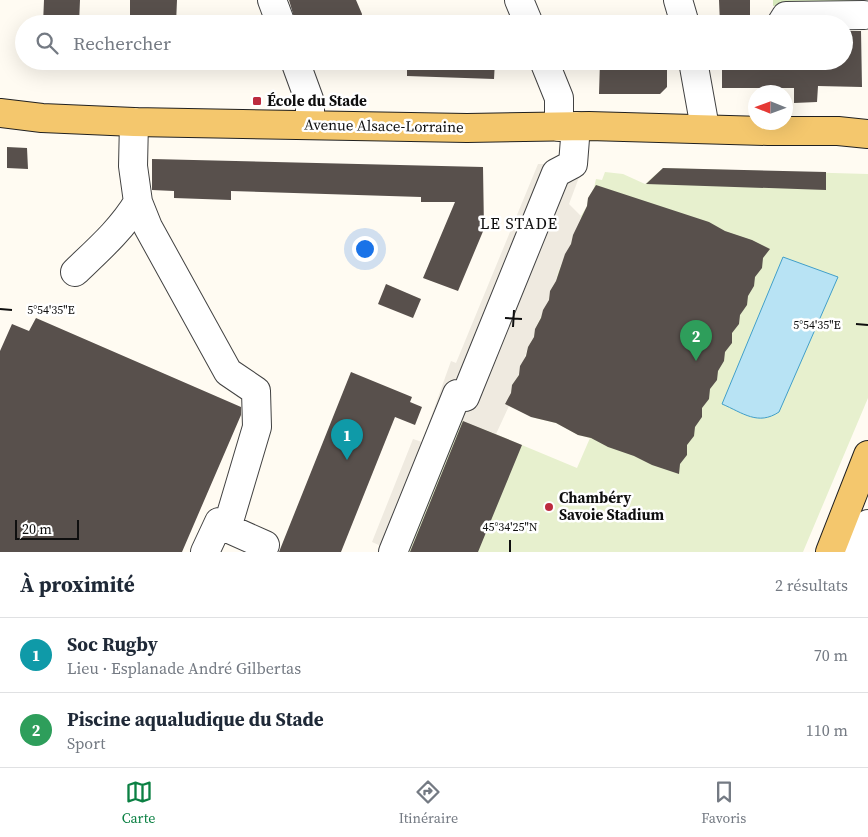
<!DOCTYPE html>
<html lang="fr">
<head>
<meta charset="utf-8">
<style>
	body { margin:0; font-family:"Source Serif 4",serif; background:#f2f2f3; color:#1f2937 }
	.compass { position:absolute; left:748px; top:85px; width:45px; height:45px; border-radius:50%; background:#fff; box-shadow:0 5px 20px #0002; rotate:271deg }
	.scale { position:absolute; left:15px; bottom:12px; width:64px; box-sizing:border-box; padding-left:5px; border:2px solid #0f0f0f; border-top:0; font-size:14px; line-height:18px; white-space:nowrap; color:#0f0f0f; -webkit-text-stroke:4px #fff; paint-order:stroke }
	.you { position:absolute; left:364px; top:248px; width:18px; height:18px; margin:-12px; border:4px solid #fff; border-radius:50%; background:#1a73e8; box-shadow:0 0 0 8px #1a73e833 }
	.badge { display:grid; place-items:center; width:32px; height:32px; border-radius:50%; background:#0b8043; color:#fff; font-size:16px; font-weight:700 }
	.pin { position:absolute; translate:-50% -41px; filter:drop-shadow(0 1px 2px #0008) }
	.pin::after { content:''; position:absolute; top:26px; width:18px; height:15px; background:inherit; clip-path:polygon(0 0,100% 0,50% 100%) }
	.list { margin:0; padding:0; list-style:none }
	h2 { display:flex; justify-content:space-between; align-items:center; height:65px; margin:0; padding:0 20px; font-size:21px }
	h2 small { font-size:16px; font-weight:400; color:#747a83 }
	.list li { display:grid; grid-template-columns:32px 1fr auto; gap:15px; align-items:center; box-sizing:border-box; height:75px; padding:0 20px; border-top:1px solid #e0e1e3 }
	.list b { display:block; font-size:19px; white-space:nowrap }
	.list p { margin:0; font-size:16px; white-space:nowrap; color:#747a83 }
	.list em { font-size:16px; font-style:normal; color:#747a83 }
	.icon { flex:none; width:28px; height:28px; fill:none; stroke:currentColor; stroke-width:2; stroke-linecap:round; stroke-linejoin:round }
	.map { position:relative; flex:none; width:868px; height:552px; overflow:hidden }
	.search { position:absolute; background:#fff; box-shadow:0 5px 20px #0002; left:15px; right:15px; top:15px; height:55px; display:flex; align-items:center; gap:12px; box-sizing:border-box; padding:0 18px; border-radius:28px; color:#747a83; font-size:19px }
	.sheet { height:215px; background:#fff }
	nav { display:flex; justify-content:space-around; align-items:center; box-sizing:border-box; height:70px; border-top:1px solid #e0e1e3; background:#fff; font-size:14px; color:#747a83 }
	nav a { display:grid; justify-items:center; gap:2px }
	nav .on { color:#0b8043 }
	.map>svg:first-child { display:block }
</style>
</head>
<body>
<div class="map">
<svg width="868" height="552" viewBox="0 0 868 552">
	<rect width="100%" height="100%" fill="#fffbf2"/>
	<path fill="#d7e9bc" d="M 773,0 L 867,0 L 773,6 Z"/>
	<path fill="#e7f0ce" d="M 663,168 L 868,174 L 868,398 L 803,552 L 408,552 L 462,420 L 577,468 L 590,438 L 578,435 L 556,423 L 535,418 L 505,404 L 511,393 L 512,385 L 526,356 L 528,347 L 534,337 L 535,329 L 549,300 L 550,291 L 556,281 L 558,272 L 571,244 L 573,235 L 579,225 L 581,216 L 587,206 L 588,198 L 594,188 L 596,179 L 602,180 L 605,172 L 623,174 L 645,184 Z"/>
	<path fill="#efeae0" d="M 538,164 L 584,164 L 569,204 L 581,216 L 579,225 L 573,235 L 571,244 L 558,272 L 556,281 L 550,291 L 549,300 L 535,329 L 534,337 L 528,347 L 519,375 L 512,385 L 511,393 L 505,403 L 509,406 L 496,434 L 462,421 L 408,552 L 378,552 L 381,546 L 372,542 L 413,439 L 422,442 L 451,361 L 456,363 Z"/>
	<path fill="#b8e3f4" stroke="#419fc9" d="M 783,257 L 838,277 L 779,412 C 758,426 743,413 722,404 Z"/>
	<path fill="#58504c" d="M 44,0 L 80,0 L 79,24 L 43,24 Z
		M 130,0 L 177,0 L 176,24 L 130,24 Z
		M 289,0 L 356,0 L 362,14 L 361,24 L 296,24 Z
		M 719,0 L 750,0 L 750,24 L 720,24 Z
		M 844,31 L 861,31 L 862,87 L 818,86 L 817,102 L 794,103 L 794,88 L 722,88 L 722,61 L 844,61 Z
		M 407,61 L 495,61 L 494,79 L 407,76 Z
		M 600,61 L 667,62 L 667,87 L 660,94 L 599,94 Z
		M 7,147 L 27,148 L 28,169 L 7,168 Z
		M 152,159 L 483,167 L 484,229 L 458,291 L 423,278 L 455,202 L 421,202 L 421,197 L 231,191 L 231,200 L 174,198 L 174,191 L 152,190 Z
		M 663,168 L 826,172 L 826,190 L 646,184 Z
		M 596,185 L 709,222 L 725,231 L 752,240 L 770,249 L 763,258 L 762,268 L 755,277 L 754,286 L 748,296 L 747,305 L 740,315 L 739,324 L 732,333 L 732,343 L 725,352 L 724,361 L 718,371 L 717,380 L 710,389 L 709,399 L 702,408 L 702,417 L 695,427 L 694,436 L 687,445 L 687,455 L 680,464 L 679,474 L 652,465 L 634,456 L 608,447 L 591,438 L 578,435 L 556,423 L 531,417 L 505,404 L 511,393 L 512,385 L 519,375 L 520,366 L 526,356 L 528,347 L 534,337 L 535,329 L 541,318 L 543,310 L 549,300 L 550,291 L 556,281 L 565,254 L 571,244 L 573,235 L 587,206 L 588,198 Z
		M 386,284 L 421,299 L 413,318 L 378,304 Z
		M 36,318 L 241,407 L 241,415 L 182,552 L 0,552 L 0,351 L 12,324 L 29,331 Z
		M 351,372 L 412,397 L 410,402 L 422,407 L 415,425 L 395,417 L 341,552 L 279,552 Z
		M 463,421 L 522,445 L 478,552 L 410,552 Z"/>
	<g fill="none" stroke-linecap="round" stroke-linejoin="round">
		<defs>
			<path id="minor" d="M 272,0 L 281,24
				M 519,0 L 529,24
				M 678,0 L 685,24
				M 781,24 L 786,16 L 864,15
				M 295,61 L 310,102 L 310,125
				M 544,61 L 559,98 L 559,127
				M 693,61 L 705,128
				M 134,122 L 133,166 L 138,202 L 148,227 L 228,372 L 256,391 L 257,427 L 227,528
				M 75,272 C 98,250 122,229 138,202
				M 205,552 L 219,522 L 227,528 L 265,545 L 262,552
				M 393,552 L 457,394 L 465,397 L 556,173 L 573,164 L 576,126
				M 857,552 L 868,524"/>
			<path id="major" d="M 0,113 L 42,118 L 134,122 L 467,128 L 589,126 L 768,131 L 838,131 L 868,134
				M 830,552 L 868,455"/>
		</defs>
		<use href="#minor" stroke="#424242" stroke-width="30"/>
		<use href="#major" stroke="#202020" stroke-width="30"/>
		<use href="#minor" stroke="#fff" stroke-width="28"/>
		<use href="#major" stroke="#f4c76d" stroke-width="28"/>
	</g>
	<path fill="none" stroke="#0f0f0f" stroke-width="2" d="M 0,309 L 12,310M 505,318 L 522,319M 856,324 L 868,325M 513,327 L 514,310M 510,552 L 510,540"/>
	<g fill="#bc2b3e" stroke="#fff" stroke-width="2">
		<rect x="252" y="96" width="10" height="10" rx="2.5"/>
		<circle cx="549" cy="507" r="5"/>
	</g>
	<g text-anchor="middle" stroke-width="5" stroke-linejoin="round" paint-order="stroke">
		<g font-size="15" font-weight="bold" fill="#0f0f0f" stroke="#fff" text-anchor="start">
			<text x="267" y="106">École du Stade</text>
			<text x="559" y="503">Chambéry<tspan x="559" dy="17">Savoie Stadium</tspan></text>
		</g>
		<g font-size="15" fill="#0f0f0f" stroke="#fff">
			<text transform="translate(384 126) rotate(1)" y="5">Avenue Alsace-Lorraine</text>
		</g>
		<g font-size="16" letter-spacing="1" fill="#0f0f0f" stroke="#fff">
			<text x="519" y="229">LE STADE</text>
		</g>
	</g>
	<g font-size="12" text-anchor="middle" fill="#0f0f0f" stroke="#fff" stroke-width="5" stroke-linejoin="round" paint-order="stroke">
		<text x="51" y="314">5°54'35"E</text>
		<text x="817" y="329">5°54'35"E</text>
		<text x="510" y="531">45°34'25"N</text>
	</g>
</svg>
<svg class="compass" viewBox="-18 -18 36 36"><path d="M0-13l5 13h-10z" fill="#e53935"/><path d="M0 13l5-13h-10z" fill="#747a83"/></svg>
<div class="scale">20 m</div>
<div class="you"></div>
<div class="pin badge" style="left:347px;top:460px;background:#0f9aa8">1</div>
<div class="pin badge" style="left:696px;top:361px;background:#2e9e5b">2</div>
<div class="search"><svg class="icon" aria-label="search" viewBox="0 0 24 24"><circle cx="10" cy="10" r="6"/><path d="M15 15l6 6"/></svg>Rechercher</div>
</div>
<section class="sheet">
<h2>À proximité<small>2 résultats</small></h2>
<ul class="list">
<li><span class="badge" style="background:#0f9aa8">1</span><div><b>Soc Rugby</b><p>Lieu · Esplanade André Gilbertas</p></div><em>70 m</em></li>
<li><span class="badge" style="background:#2e9e5b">2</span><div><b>Piscine aqualudique du Stade</b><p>Sport</p></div><em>110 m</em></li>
</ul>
</section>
<nav>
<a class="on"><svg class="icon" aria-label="map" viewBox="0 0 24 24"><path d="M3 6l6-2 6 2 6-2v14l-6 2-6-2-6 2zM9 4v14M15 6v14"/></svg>Carte</a>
<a><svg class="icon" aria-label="directions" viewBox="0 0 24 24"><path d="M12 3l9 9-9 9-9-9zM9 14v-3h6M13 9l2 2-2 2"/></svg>Itinéraire</a>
<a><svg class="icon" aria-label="saved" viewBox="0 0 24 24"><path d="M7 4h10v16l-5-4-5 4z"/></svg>Favoris</a>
</nav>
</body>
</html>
